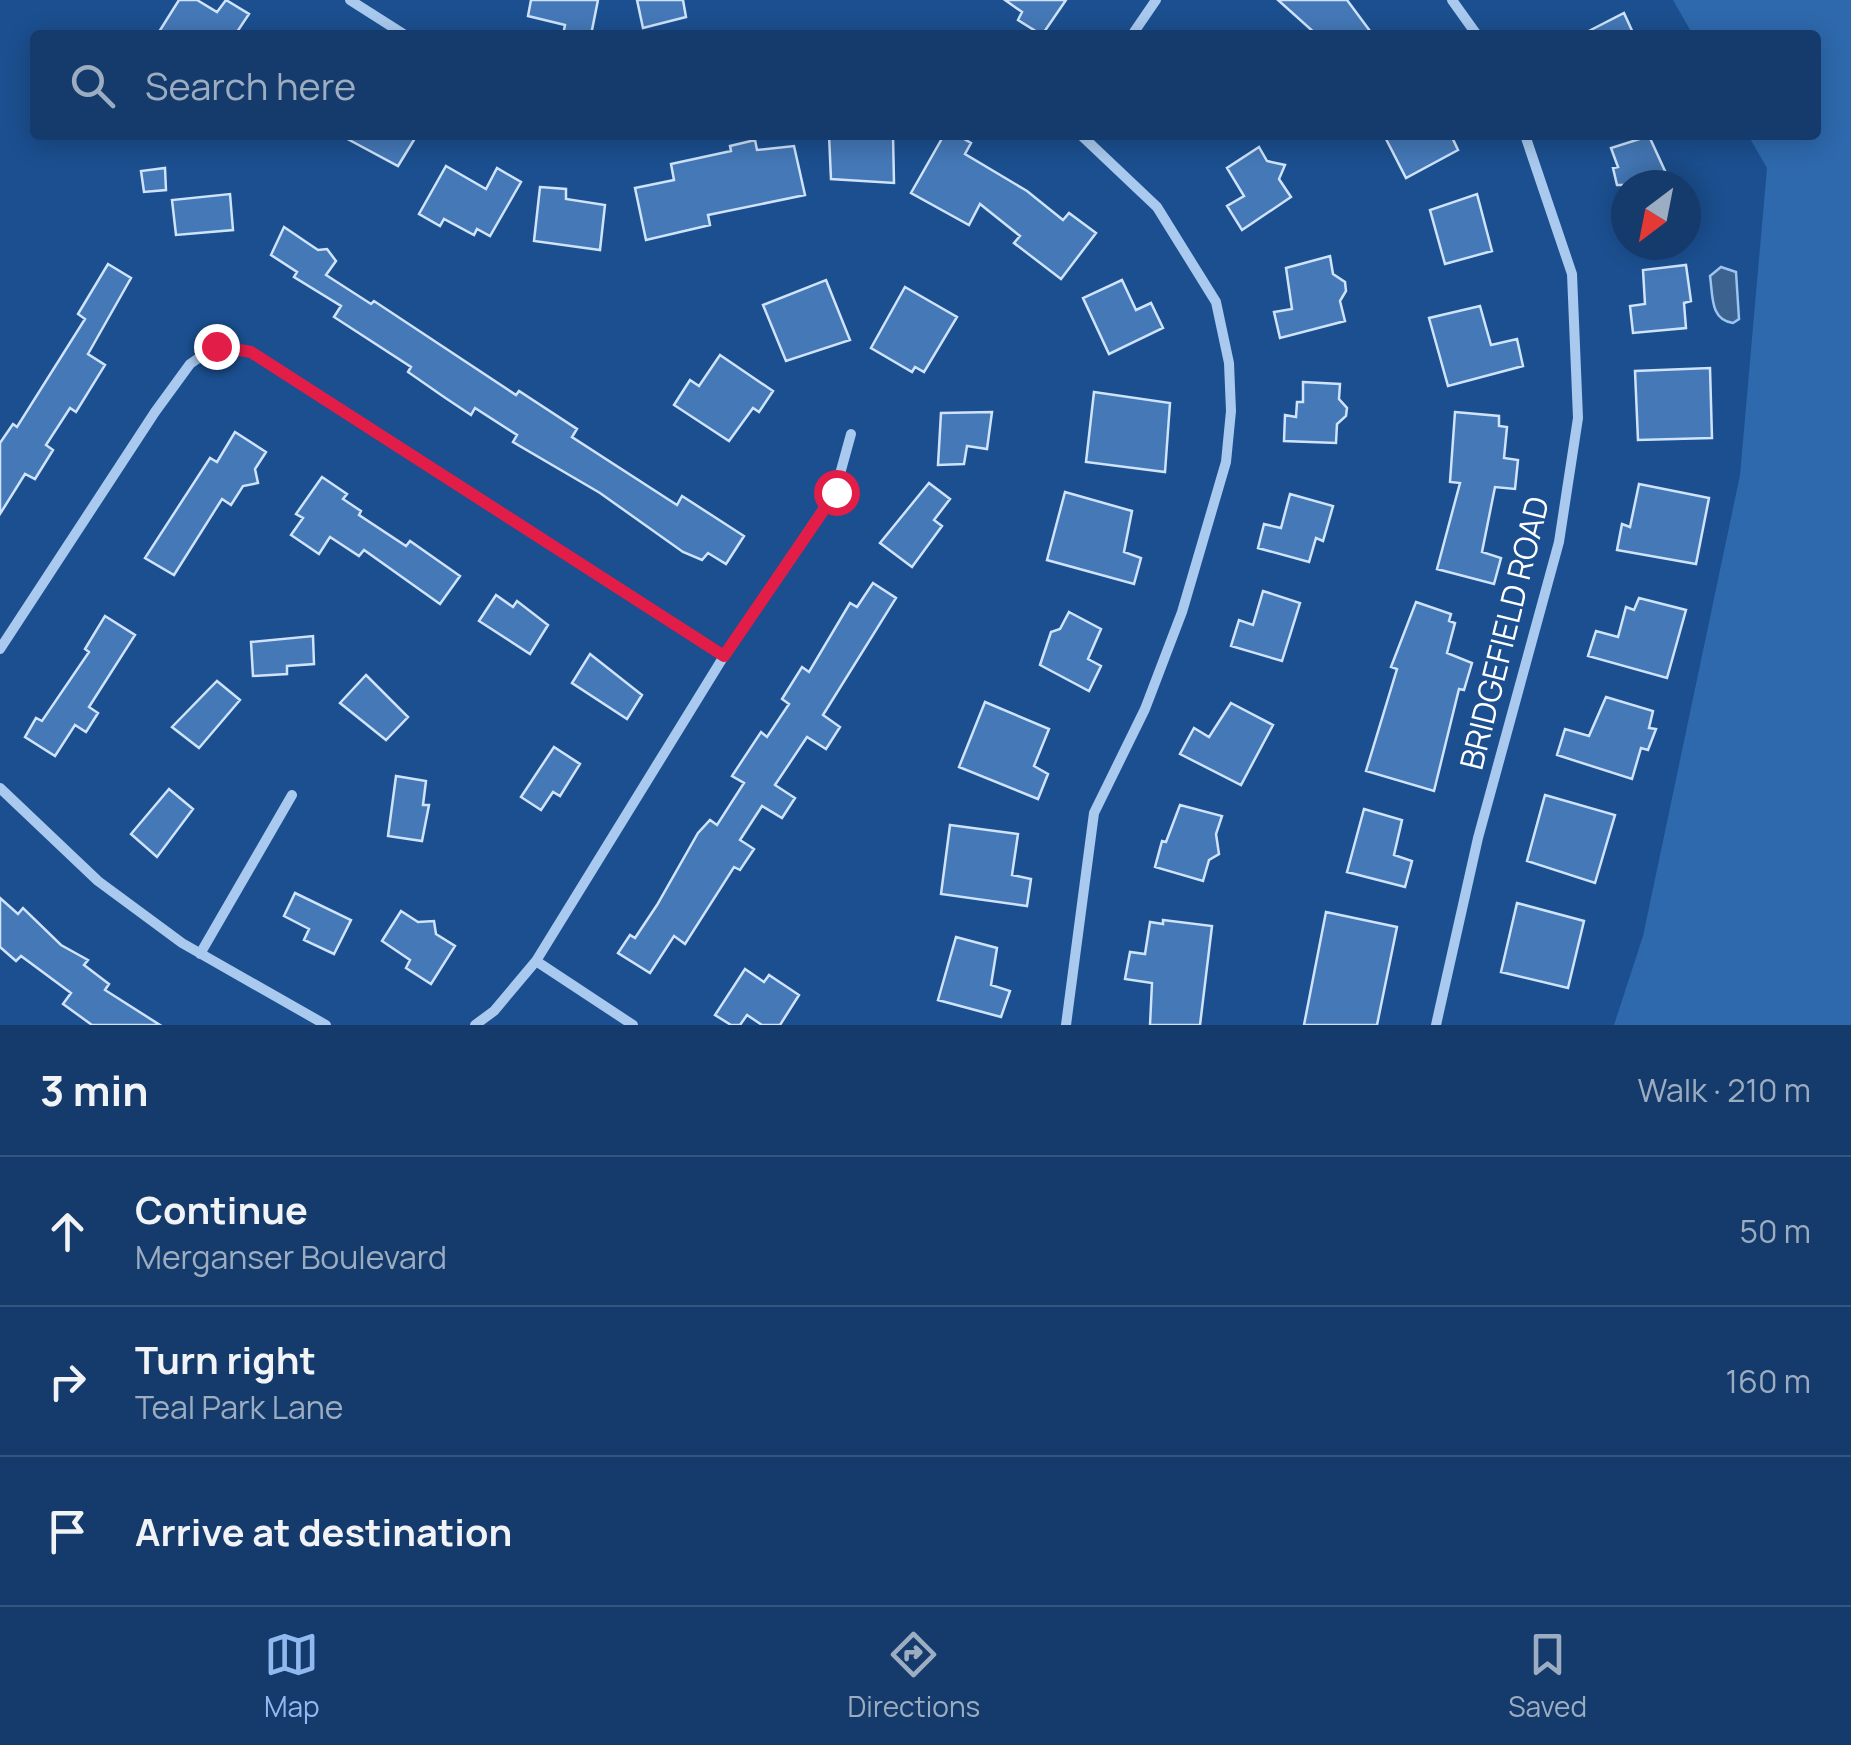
<!DOCTYPE html>
<html lang="en">
<head>
<meta charset="utf-8">
<style>
	body { margin:0; font-family:Manrope,sans-serif; background:#1d4271; color:#f1f3f6 }
	.compass { position:absolute; left:1611px; top:170px; width:90px; height:90px; border-radius:50%; background:#143b6b; box-shadow:0 5px 25px #0003; rotate:212deg }
	.stop { position:absolute; width:30px; height:30px; margin:-22px; border:8px solid #e11d48; border-radius:50%; background:#fff }
	.stop.end { background:#e11d48; border-color:#fff; box-shadow:0 2px 10px #0008 }
	.list { margin:0; padding:0; list-style:none }
	h2 { display:flex; justify-content:space-between; align-items:center; height:130px; margin:0; padding:0 40px; font-size:42px }
	h2 small { font-size:32px; font-weight:400; color:#9dadc1 }
	.list li { display:grid; grid-template-columns:65px 1fr auto; gap:30px; align-items:center; box-sizing:border-box; height:150px; padding:0 40px; border-top:2px solid #33557e }
	.list b { display:block; font-size:38px; white-space:nowrap }
	.list p { margin:0; font-size:32px; white-space:nowrap; color:#9dadc1 }
	.list em { font-size:32px; font-style:normal; color:#9dadc1 }
	.icon { flex:none; width:55px; height:55px; fill:none; stroke:currentColor; stroke-width:2; stroke-linecap:round; stroke-linejoin:round }
	.map { position:relative; flex:none; width:1851px; height:1025px; overflow:hidden }
	.search { position:absolute; background:#143b6b; box-shadow:0 5px 25px #0003; left:30px; right:30px; top:30px; height:110px; display:flex; align-items:center; gap:25px; box-sizing:border-box; padding:0 35px; border-radius:10px; color:#9dadc1; font-size:38px }
	.sheet { height:580px; background:#143b6b }
	nav { display:flex; justify-content:space-around; align-items:center; box-sizing:border-box; height:140px; border-top:2px solid #33557e; background:#143b6b; font-size:28px; color:#9dadc1 }
	nav a { display:grid; justify-items:center; gap:5px }
	nav .on { color:#90b9f0 }
	.map>svg:first-child { display:block }
</style>
</head>
<body>
<div class="map">
<svg width="1851" height="1025" viewBox="0 0 1851 1025">
	<rect width="100%" height="100%" fill="#1b4f8f"/>
	<path fill="#2e69ad" d="M 1673,0 L 1851,0 L 1851,1025 L 1614,1025 L 1643,936 L 1740,475 L 1767,168 L 1748,135 L 1816,135 L 1816,35 L 1693,35 Z"/>
	<path fill="#3c6290" stroke="#9cc4f0" stroke-width="2.5" d="M 1721,267 L 1736,272 L 1739,319 L 1733,323 C 1710,320 1713,296 1710,276 Z"/>
	<path fill="#4478b7" stroke="#cfe3fa" stroke-width="2.5" d="M 179,0 L 197,0 L 217,12 L 226,0 L 249,14 L 235,35 L 157,35 Z
		M 531,0 L 598,0 L 591,35 L 563,35 L 565,25 L 528,16 Z
		M 637,0 L 683,0 L 686,17 L 643,28 Z
		M 1005,0 L 1066,0 L 1042,35 L 1018,20 L 1022,12 Z
		M 1278,0 L 1347,0 L 1373,35 L 1317,35 Z
		M 1624,13 L 1634,35 L 1581,35 Z
		M 340,135 L 417,135 L 398,166 Z
		M 829,135 L 893,135 L 894,183 L 831,179 Z
		M 944,135 L 957,135 L 971,143 L 965,154 L 1027,191 L 1063,220 L 1069,213 L 1096,233 L 1061,279 L 1014,243 L 1020,236 L 980,204 L 969,225 L 911,193 Z
		M 1384,135 L 1451,135 L 1458,150 L 1406,178 Z
		M 1649,136 L 1665,171 L 1661,173 L 1665,185 L 1617,185 L 1613,168 L 1618,167 L 1611,148 Z
		M 755,140 L 757,150 L 794,146 L 805,195 L 708,215 L 710,225 L 646,240 L 635,188 L 674,180 L 671,164 L 731,151 L 730,146 Z
		M 1259,147 L 1267,161 L 1285,165 L 1279,179 L 1291,197 L 1242,230 L 1227,206 L 1244,196 L 1227,168 Z
		M 446,166 L 486,189 L 497,168 L 521,182 L 490,236 L 477,229 L 474,235 L 444,219 L 440,226 L 419,214 Z
		M 165,168 L 166,190 L 144,192 L 141,171 Z
		M 540,187 L 566,189 L 566,199 L 605,205 L 600,250 L 534,241 Z
		M 230,194 L 233,230 L 176,235 L 172,200 Z
		M 1477,194 L 1492,251 L 1445,264 L 1430,210 Z
		M 284,227 L 318,250 L 327,249 L 336,261 L 326,275 L 371,304 L 374,301 L 516,395 L 519,391 L 577,429 L 572,437 L 677,505 L 682,496 L 744,536 L 726,564 L 708,553 L 702,560 L 683,552 L 600,493 L 513,442 L 517,435 L 475,408 L 471,415 L 444,397 L 408,372 L 411,367 L 334,317 L 341,306 L 294,277 L 297,272 L 271,255 Z
		M 1330,256 L 1333,274 L 1345,282 L 1346,291 L 1340,301 L 1345,321 L 1280,338 L 1274,312 L 1292,309 L 1286,268 Z
		M 108,264 L 131,278 L 88,354 L 105,365 L 76,412 L 70,408 L 46,445 L 53,450 L 35,479 L 25,474 L 0,514 L 0,443 L 13,424 L 17,427 L 85,319 L 78,314 Z
		M 1686,265 L 1691,301 L 1684,303 L 1686,328 L 1633,333 L 1630,306 L 1645,304 L 1643,270 Z
		M 826,280 L 850,340 L 786,361 L 763,305 Z
		M 1122,280 L 1136,310 L 1151,303 L 1163,328 L 1109,354 L 1083,298 Z
		M 905,287 L 957,317 L 924,372 L 915,367 L 912,372 L 871,348 Z
		M 1480,306 L 1491,345 L 1517,339 L 1523,366 L 1448,386 L 1429,318 Z
		M 720,355 L 773,391 L 759,412 L 753,408 L 729,441 L 674,405 L 690,380 L 699,386 Z
		M 1710,368 L 1712,438 L 1638,440 L 1635,371 Z
		M 1303,382 L 1340,384 L 1339,399 L 1347,408 L 1346,416 L 1337,424 L 1336,443 L 1284,441 L 1285,415 L 1296,417 L 1297,402 L 1303,402 Z
		M 1094,392 L 1170,403 L 1165,472 L 1086,462 Z
		M 992,412 L 987,449 L 967,446 L 964,464 L 938,465 L 941,413 Z
		M 1455,412 L 1499,416 L 1499,426 L 1507,427 L 1504,458 L 1518,460 L 1515,489 L 1495,487 L 1482,552 L 1501,558 L 1494,584 L 1437,569 L 1460,483 L 1450,482 Z
		M 235,432 L 266,452 L 255,469 L 258,483 L 243,486 L 231,505 L 222,499 L 174,575 L 145,558 L 210,458 L 217,462 Z
		M 322,477 L 347,494 L 343,499 L 361,511 L 359,515 L 406,546 L 410,541 L 460,576 L 440,604 L 364,550 L 359,556 L 330,537 L 319,554 L 291,535 L 303,518 L 296,514 Z
		M 929,483 L 950,499 L 934,520 L 942,526 L 912,567 L 880,543 Z
		M 1639,484 L 1709,498 L 1696,564 L 1617,550 L 1622,524 L 1630,527 Z
		M 1065,492 L 1132,511 L 1124,552 L 1141,558 L 1134,584 L 1047,560 Z
		M 1290,494 L 1333,506 L 1323,541 L 1316,538 L 1309,562 L 1258,548 L 1264,524 L 1281,528 Z
		M 873,583 L 896,598 L 823,715 L 840,727 L 826,749 L 807,737 L 775,785 L 795,798 L 782,818 L 762,806 L 740,840 L 754,849 L 740,870 L 734,867 L 685,944 L 674,936 L 650,973 L 618,953 L 630,935 L 635,938 L 657,905 L 698,833 L 710,820 L 717,825 L 744,783 L 732,776 L 761,732 L 767,737 L 789,704 L 782,699 L 802,667 L 809,672 L 850,603 L 857,607 Z
		M 1263,591 L 1300,603 L 1282,661 L 1231,646 L 1239,620 L 1253,625 Z
		M 496,595 L 513,607 L 517,601 L 548,625 L 530,654 L 479,621 Z
		M 1639,598 L 1686,610 L 1667,678 L 1588,656 L 1596,631 L 1618,637 L 1626,607 L 1634,610 Z
		M 1416,602 L 1451,614 L 1449,621 L 1455,623 L 1447,653 L 1472,663 L 1464,690 L 1459,689 L 1434,791 L 1366,771 L 1397,669 L 1391,667 Z
		M 1069,612 L 1101,629 L 1088,659 L 1101,666 L 1089,691 L 1040,665 L 1051,632 L 1060,629 Z
		M 105,616 L 135,635 L 89,707 L 98,713 L 86,732 L 75,725 L 55,756 L 25,737 L 36,718 L 42,721 L 89,652 L 85,649 Z
		M 313,636 L 314,664 L 287,666 L 287,674 L 253,676 L 251,642 Z
		M 590,654 L 642,695 L 627,719 L 572,683 Z
		M 366,675 L 408,717 L 386,740 L 340,703 Z
		M 217,681 L 240,700 L 199,748 L 172,727 Z
		M 1606,697 L 1653,711 L 1649,728 L 1656,729 L 1648,750 L 1641,748 L 1632,779 L 1557,755 L 1565,729 L 1589,736 Z
		M 985,702 L 1049,729 L 1034,766 L 1048,774 L 1038,799 L 959,767 Z
		M 1231,703 L 1273,725 L 1241,785 L 1180,754 L 1194,728 L 1209,737 Z
		M 554,747 L 580,764 L 560,796 L 553,792 L 541,810 L 521,797 Z
		M 396,776 L 426,781 L 423,805 L 429,805 L 422,841 L 388,836 Z
		M 169,789 L 193,809 L 157,857 L 131,834 Z
		M 1545,795 L 1615,815 L 1595,883 L 1527,861 Z
		M 1180,805 L 1222,816 L 1216,834 L 1219,854 L 1209,860 L 1203,881 L 1155,867 L 1162,841 L 1166,842 Z
		M 1364,809 L 1402,820 L 1394,855 L 1412,861 L 1405,887 L 1347,872 Z
		M 950,825 L 1018,834 L 1012,875 L 1031,879 L 1027,906 L 941,894 Z
		M 295,893 L 351,920 L 334,954 L 304,940 L 309,929 L 284,916 Z
		M 0,898 L 18,914 L 23,908 L 61,945 L 88,960 L 84,965 L 109,984 L 105,990 L 160,1025 L 92,1025 L 63,1004 L 71,993 L 21,956 L 16,961 L 0,947 Z
		M 1517,903 L 1584,921 L 1568,988 L 1501,972 Z
		M 401,911 L 418,922 L 434,921 L 436,934 L 455,946 L 431,984 L 406,968 L 410,960 L 382,941 Z
		M 1326,912 L 1397,927 L 1377,1025 L 1304,1025 Z
		M 1163,920 L 1212,926 L 1200,1025 L 1150,1025 L 1152,983 L 1125,979 L 1130,952 L 1145,954 L 1150,922 L 1163,924 Z
		M 956,937 L 997,948 L 991,985 L 1010,991 L 1001,1017 L 938,1000 Z
		M 745,969 L 764,982 L 769,975 L 799,995 L 780,1025 L 762,1025 L 747,1015 L 740,1025 L 731,1025 L 715,1015 Z"/>
	<g fill="none" stroke-linecap="round" stroke-linejoin="round">
		<path stroke="#a9c9ee" stroke-width="10" d="M 350,0 L 405,35
			M 1452,0 L 1477,35
			M 1132,35 L 1156,0
			M 0,649 L 155,412 L 190,364 L 216,346 L 251,352 L 724,656
			M 0,788 L 98,881 L 182,943 L 326,1025
			M 200,954 L 292,795
			M 536,961 L 633,1025
			M 475,1025 L 494,1011 L 536,961 L 724,656 L 835,492 L 851,434
			M 1066,1025 L 1094,813 L 1145,709 L 1182,612 L 1226,462 L 1231,411 L 1229,363 L 1216,302 L 1157,207 L 1081,135
			M 1436,1025 L 1478,838 L 1559,542 L 1578,418 L 1572,274 L 1525,135"/>
	</g>
	<g fill="none" stroke-linecap="round" stroke-linejoin="round">
		<path stroke="#e11d48" stroke-width="12" d="M 216,346 L 251,352 L 724,656 L 836,492"/>
	</g>
	<g text-anchor="middle" stroke-width="10" stroke-linejoin="round" paint-order="stroke">
		<g font-size="32" fill="#fff" stroke="#1b4f8f">
			<text transform="translate(1505 633) rotate(-76)" y="11">BRIDGEFIELD ROAD</text>
		</g>
	</g>
</svg>
<svg class="compass" viewBox="-18 -18 36 36"><path d="M0-13l5 13h-10z" fill="#e53935"/><path d="M0 13l5-13h-10z" fill="#9dadc1"/></svg>
<div class="stop" style="left:836px;top:492px"></div>
<div class="stop end" style="left:216px;top:346px"></div>
<div class="search"><svg class="icon" aria-label="search" viewBox="0 0 24 24"><circle cx="10" cy="10" r="6"/><path d="M15 15l6 6"/></svg>Search here</div>
</div>
<section class="sheet">
<h2>3 min<small>Walk · 210 m</small></h2>
<ul class="list">
<li><svg class="icon" aria-label="ahead" viewBox="0 0 24 24"><path d="M12 20V5M6 11l6-6 6 6"/></svg><div><b>Continue</b><p>Merganser Boulevard</p></div><em>50 m</em></li>
<li><svg class="icon" aria-label="right" viewBox="0 0 24 24"><path d="M7 20v-9h11M14 6l5 5-5 5"/></svg><div><b>Turn right</b><p>Teal Park Lane</p></div><em>160 m</em></li>
<li><svg class="icon" aria-label="arrive" viewBox="0 0 24 24"><path d="M6 21V4h12l-3 4 3 4H6"/></svg><div><b>Arrive at destination</b></div></li>
</ul>
</section>
<nav>
<a class="on"><svg class="icon" aria-label="map" viewBox="0 0 24 24"><path d="M3 6l6-2 6 2 6-2v14l-6 2-6-2-6 2zM9 4v14M15 6v14"/></svg>Map</a>
<a><svg class="icon" aria-label="directions" viewBox="0 0 24 24"><path d="M12 3l9 9-9 9-9-9zM9 14v-3h6M13 9l2 2-2 2"/></svg>Directions</a>
<a><svg class="icon" aria-label="saved" viewBox="0 0 24 24"><path d="M7 4h10v16l-5-4-5 4z"/></svg>Saved</a>
</nav>
</body>
</html>
